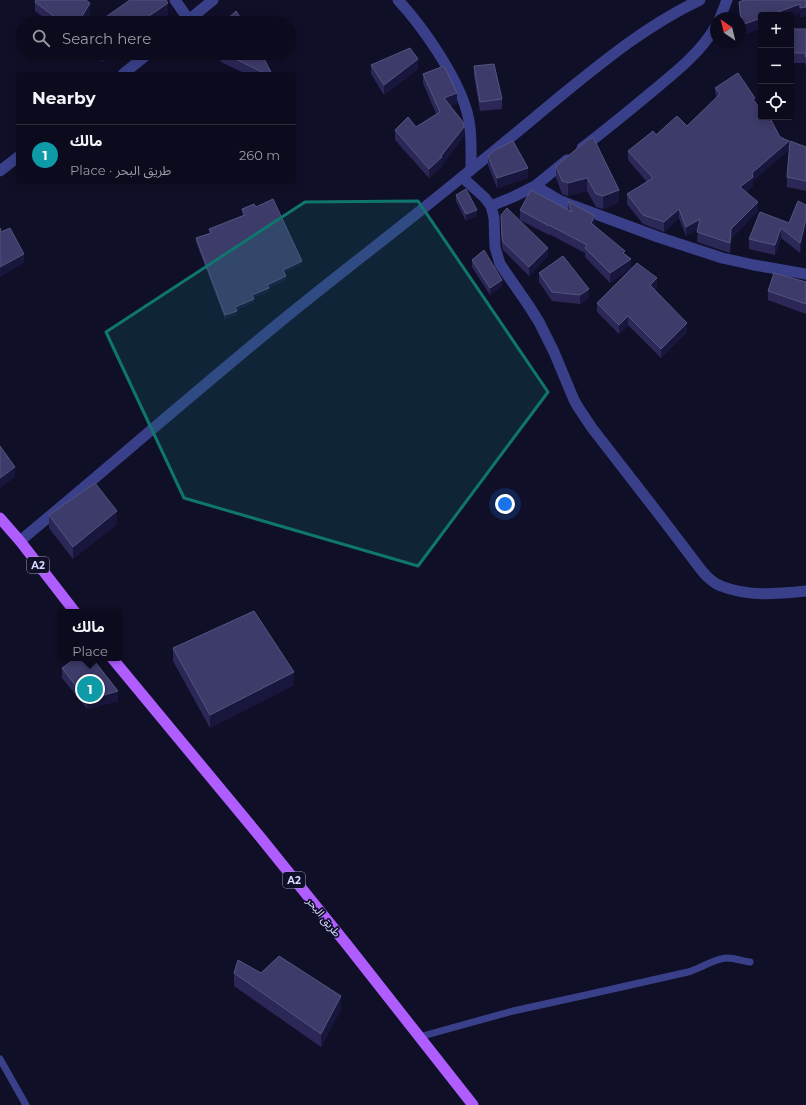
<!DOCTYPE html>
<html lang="en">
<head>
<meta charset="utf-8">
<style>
	body { margin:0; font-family:Montserrat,"Noto Sans Arabic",sans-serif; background:#151427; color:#f1f3f6 }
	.controls { position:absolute; right:12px; top:12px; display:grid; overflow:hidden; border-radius:4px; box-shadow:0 2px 10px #0003 }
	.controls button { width:36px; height:36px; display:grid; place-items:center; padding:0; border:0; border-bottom:1px solid #2c2b3c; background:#0c0b1e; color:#f1f3f6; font:20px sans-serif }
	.compass { position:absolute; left:710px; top:12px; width:36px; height:36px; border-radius:50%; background:#0c0b1e; box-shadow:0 2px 10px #0003; rotate:325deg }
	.you { position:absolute; left:505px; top:504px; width:14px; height:14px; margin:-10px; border:3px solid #fff; border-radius:50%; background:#1a73e8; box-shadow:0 0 0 6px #1a73e833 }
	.badge { display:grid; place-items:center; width:26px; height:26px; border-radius:50%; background:#db2777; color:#fff; font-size:13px; font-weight:700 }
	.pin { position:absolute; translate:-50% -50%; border:2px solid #fff; box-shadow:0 1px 4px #0006 }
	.popup { position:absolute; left:58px; top:609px; width:64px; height:52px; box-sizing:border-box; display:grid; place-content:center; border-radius:4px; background:#0c0b1e; filter:drop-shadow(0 1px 3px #0005); font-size:13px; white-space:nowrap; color:#9a9ba4 }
	.popup b { font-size:15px; color:#f1f3f6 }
	.popup::after { content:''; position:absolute; left:50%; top:100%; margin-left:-8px; border:8px solid transparent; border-top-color:#0c0b1e }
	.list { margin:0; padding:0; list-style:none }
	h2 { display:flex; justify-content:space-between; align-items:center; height:52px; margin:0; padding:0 16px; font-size:17px }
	h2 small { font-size:13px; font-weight:400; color:#9a9ba4 }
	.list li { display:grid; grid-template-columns:26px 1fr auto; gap:12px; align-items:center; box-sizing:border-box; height:60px; padding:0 16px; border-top:1px solid #2c2b3c }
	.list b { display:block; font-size:15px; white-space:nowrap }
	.list p { margin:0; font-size:13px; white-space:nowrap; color:#9a9ba4 }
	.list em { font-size:13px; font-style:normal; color:#9a9ba4 }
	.icon { flex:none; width:22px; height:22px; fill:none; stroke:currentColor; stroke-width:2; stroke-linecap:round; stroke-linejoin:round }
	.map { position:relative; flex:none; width:806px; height:1105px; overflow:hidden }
	.search { position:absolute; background:#0c0b1e; box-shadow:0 2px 10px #0003; left:16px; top:16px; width:280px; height:44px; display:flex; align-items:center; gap:10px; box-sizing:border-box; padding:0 14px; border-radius:22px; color:#9a9ba4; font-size:15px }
	.panel { position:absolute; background:#0c0b1e; box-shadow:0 2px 10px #0003; left:16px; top:72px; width:280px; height:112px; border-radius:4px }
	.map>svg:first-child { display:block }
</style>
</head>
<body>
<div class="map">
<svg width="806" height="1105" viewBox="0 0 806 1105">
	<rect width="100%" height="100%" fill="#100f28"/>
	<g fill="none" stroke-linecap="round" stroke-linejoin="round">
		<path stroke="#394089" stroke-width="7" d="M 419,1037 L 513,1011 L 586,995 L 688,972 C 700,969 715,958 727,958 C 735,958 742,961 750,962
			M 0,1059 L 26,1105"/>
		<path stroke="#394089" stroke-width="11" d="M 175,0 L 189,20
			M 398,0 C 423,27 457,76 467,112 C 472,130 471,150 471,170
			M 720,18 L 727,0
			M 185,23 L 213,0
			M 123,74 L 149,53
			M 582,148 C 607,129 630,110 654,90 C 677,71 701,52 716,26
			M 0,171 L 18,157
			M 462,177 L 485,198 L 491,206 L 494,218 L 495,247 L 500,264 L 529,306 L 539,322 L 554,352 L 574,400 L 578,407 L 592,428 L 661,517 L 702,571 C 707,577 713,583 721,586 C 748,597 778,594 806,591
			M 535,186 L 567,160
			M 491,206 L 513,197 L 535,186 L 559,200 L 574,206 L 658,237 L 710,254 L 722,258 L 754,265 L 806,274"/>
		<path stroke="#394089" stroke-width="11" d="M 20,541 C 105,470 188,398 274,327 C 336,276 400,228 462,177 C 496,150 529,122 563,94 C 606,59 649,24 700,0"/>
		<path stroke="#af5dff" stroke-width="11" d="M 0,518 L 20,541 L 75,612
			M 112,658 L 261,838 L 348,946 L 473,1105"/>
	</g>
	<path fill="#2b2857" d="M 806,0 L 806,16 L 800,17 L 800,13 L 761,15 L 761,28 L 742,35 L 739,12 L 739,2 Z
		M 35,2 L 90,13 L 84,23 L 51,23 L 35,11 Z
		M 791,28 L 794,29 L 806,29 L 806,67 L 805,63 L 791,63 Z
		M 96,53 L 115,53 L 102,62 Z
		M 218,53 L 261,53 L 272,74 L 246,74 L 221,62 Z
		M 371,65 L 418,69 L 384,95 L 371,74 Z
		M 474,66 L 502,99 L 502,109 L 480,111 L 474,76 Z
		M 738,73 L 753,181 L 753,186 L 746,192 L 758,211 L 731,239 L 730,253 L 697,242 L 698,229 L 686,236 L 679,218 L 664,232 L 643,224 L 627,204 L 627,194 L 647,182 L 628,160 L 628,151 L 656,135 L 687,126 L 716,98 L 715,88 Z
		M 423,74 L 457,103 L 450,106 L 464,136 L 442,165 L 442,167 L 429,178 L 395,140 L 395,130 L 416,127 L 436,114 L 423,83 Z
		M 586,141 L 619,202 L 603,209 L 596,207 L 587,191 L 568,196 L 562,194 L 556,178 L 556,166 Z
		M 806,147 L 806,191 L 787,187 L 787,177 Z
		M 488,156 L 528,178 L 497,188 L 488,165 Z
		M 456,195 L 477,216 L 466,221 L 456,201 Z
		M 568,201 L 595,225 L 594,226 L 625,254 L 631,268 L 610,283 L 585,257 L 585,253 L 549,234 L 549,235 L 520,220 L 520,210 L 568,210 Z
		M 806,205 L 800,253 L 781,238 L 775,255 L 749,249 L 749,239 L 789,223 Z
		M 256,207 L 302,264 L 285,272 L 286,280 L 268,288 L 269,291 L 253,298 L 254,302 L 236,310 L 237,314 L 225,319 L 196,242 L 196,238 L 210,233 L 209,229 L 243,215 L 242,212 L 242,209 Z
		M 501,223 L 548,256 L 529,276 L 503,250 L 502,246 Z
		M 472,260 L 502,286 L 490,295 L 472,267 Z
		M 539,273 L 589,298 L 580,304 L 552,301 L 539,282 Z
		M 806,282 L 806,314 L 768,300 L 768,291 Z
		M 657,287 L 654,290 L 687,332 L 661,358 L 628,325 L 619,334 L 597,312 L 597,303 Z
		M 49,515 L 117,524 L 73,559 L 49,528 Z
		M 173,648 L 294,685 L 210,728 L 173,661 Z
		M 62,668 L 118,701 L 87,709 L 62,678 Z
		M 234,973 L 261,973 L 341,1009 L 321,1047 L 234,986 Z"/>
	<path fill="#18163c" d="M 90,3 L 90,13 L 84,23 L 78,23 Z
		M 168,3 L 168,15 L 157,23 L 139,23 Z
		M 800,4 L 800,13 L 791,17 L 791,15 L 770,15 Z
		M 806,7 L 806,16 L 800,17 L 800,8 Z
		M 761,18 L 761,28 L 742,35 L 742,25 Z
		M 102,53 L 115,53 L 102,62 Z
		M 418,59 L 418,69 L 384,95 L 384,85 Z
		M 457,93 L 457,103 L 444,108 L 444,98 Z
		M 464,127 L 464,136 L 442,165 L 442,167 L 429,178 L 429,169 L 441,156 Z
		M 789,141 L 789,150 L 753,181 L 753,186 L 740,196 L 740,187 L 752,173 Z
		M 528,168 L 528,178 L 497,188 L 497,178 Z
		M 587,178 L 587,191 L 568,196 L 568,183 Z
		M 619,190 L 619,202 L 603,209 L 603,196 Z
		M 758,202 L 758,211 L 731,239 L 730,253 L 731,229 Z
		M 679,209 L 679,218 L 664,232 L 664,222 Z
		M 477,210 L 477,216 L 466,221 L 466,214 Z
		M 595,216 L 595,225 L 591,233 L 591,223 Z
		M 700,219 L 700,228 L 686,236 L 686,227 Z
		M 806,219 L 806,228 L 800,253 L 800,243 Z
		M 781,228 L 781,238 L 775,255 L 775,245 Z
		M 548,248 L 548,256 L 529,276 L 529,267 Z
		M 24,254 L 24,263 L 0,277 L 0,267 Z
		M 631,259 L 631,268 L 610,283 L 610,273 Z
		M 302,261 L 302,264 L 283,273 L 283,270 Z
		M 286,276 L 286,280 L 267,288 L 267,285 Z
		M 657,278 L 657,287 L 650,294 L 650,285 Z
		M 502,280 L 502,286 L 490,295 L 490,288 Z
		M 269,288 L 269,291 L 252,299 L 252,295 Z
		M 589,289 L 589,298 L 580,304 L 580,295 Z
		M 254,299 L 254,302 L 235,310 L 235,307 Z
		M 237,311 L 237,314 L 225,319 L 225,315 Z
		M 628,316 L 628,325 L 619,334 L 619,325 Z
		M 687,323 L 687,332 L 661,358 L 661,349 Z
		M 15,467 L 15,477 L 0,488 L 0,478 Z
		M 117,511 L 117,524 L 73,559 L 73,547 Z
		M 294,672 L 294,685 L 210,728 L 210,715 Z
		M 118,691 L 118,701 L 87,709 L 87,700 Z
		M 341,996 L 341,1009 L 321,1047 L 321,1034 Z"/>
	<path fill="#3d3b69" stroke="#555380" d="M 36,0 L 86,0 L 90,3 L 78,23 L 63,23 L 35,2 Z
		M 130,0 L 166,0 L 168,3 L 139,23 L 97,23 Z
		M 744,0 L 806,0 L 806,7 L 800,8 L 800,4 L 770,15 L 761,15 L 761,18 L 742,25 L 739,2 Z
		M 236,11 L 244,23 L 223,23 Z
		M 791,28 L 794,28 L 794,29 L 806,29 L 806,58 L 805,53 L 791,53 Z
		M 410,48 L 418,59 L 384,85 L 371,65 Z
		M 223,53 L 261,53 L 272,74 L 266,74 Z
		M 494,64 L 502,99 L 480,102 L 474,66 Z
		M 444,66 L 457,93 L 444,98 L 463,122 L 464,127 L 441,156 L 442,157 L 429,169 L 395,130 L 408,117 L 416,127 L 440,112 L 423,74 Z
		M 738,73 L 755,98 L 753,99 L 761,110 L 761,117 L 766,117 L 769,122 L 771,120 L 780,137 L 789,141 L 752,173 L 753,177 L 740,187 L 758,202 L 731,229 L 730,243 L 697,232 L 700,219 L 686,227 L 679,209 L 664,222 L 643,215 L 627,194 L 653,178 L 628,151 L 653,131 L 656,135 L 677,116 L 687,126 L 720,94 L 715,88 Z
		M 593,137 L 619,190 L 603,196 L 596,194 L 587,178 L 568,183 L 562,181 L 556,166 L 586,141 Z
		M 513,141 L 528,168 L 497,178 L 488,156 L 495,150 Z
		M 790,141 L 806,147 L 806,181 L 787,177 Z
		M 466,189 L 477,210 L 466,214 L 456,195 Z
		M 531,190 L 572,212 L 568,201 L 595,216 L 591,223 L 625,251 L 623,253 L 631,259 L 610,273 L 585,248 L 587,245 L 549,225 L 549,226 L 520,210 Z
		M 273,199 L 302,261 L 283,270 L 286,276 L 267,285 L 269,288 L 252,295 L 254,299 L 235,307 L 237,311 L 225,315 L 196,238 L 211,233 L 209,229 L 245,215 L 242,209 L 254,204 L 256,207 Z
		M 798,201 L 806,205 L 806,219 L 800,243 L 781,228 L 775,245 L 749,239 L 760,212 L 789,223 Z
		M 507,208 L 548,248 L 529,267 L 503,242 L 502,238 L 501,215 Z
		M 0,228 L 1,232 L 10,228 L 24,254 L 0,267 Z
		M 484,250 L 502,280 L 490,288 L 472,260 Z
		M 563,256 L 589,289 L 580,295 L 552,292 L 539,273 Z
		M 637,263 L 657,278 L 650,285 L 687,323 L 661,349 L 628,316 L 619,325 L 597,303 Z
		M 774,273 L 806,282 L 806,304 L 768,291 Z
		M 0,446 L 15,467 L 0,478 Z
		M 95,483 L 117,511 L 73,547 L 49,515 Z
		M 254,611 L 294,672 L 210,715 L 173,648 Z
		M 76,658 L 92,658 L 118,691 L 87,700 L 62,668 Z
		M 279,956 L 341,996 L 321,1034 L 234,973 L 238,960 L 261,973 Z"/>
	<path fill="#0f766e" fill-opacity="0.2" stroke="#0f766e" stroke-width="3" stroke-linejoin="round" d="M 418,201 L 548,392 L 418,566 L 184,498 L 106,332 L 305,202 Z"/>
	<g text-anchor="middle" stroke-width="3.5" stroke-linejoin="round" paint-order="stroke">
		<g fill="#100f28" stroke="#9b9bbe" stroke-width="1">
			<rect x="27" y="557" width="22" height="16" rx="3"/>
			<rect x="283" y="872" width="22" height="16" rx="3"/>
		</g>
		<g font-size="10" font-weight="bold" fill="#d6d7ff">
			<text x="38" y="569">A2</text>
			<text x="294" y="884">A2</text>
		</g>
		<g font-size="11" fill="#d6d7ff" stroke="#100f28">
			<text transform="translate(324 917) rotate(51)" y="4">طريق البحر</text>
		</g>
	</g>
</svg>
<div class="controls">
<button>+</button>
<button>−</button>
<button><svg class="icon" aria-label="locate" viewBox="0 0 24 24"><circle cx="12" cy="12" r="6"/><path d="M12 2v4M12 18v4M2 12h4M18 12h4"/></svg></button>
</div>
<svg class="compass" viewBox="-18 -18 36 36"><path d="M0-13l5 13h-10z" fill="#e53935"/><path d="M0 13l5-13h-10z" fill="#9a9ba4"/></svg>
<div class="you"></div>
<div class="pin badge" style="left:90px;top:689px;background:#0f9aa8">1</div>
<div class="popup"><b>مالك</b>Place</div>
<div class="search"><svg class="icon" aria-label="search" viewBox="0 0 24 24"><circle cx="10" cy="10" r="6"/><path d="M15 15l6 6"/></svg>Search here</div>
<section class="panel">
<h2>Nearby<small></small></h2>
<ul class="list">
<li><span class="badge" style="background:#0f9aa8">1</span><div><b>مالك</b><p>Place · طريق البحر</p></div><em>260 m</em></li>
</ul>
</section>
</div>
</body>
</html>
